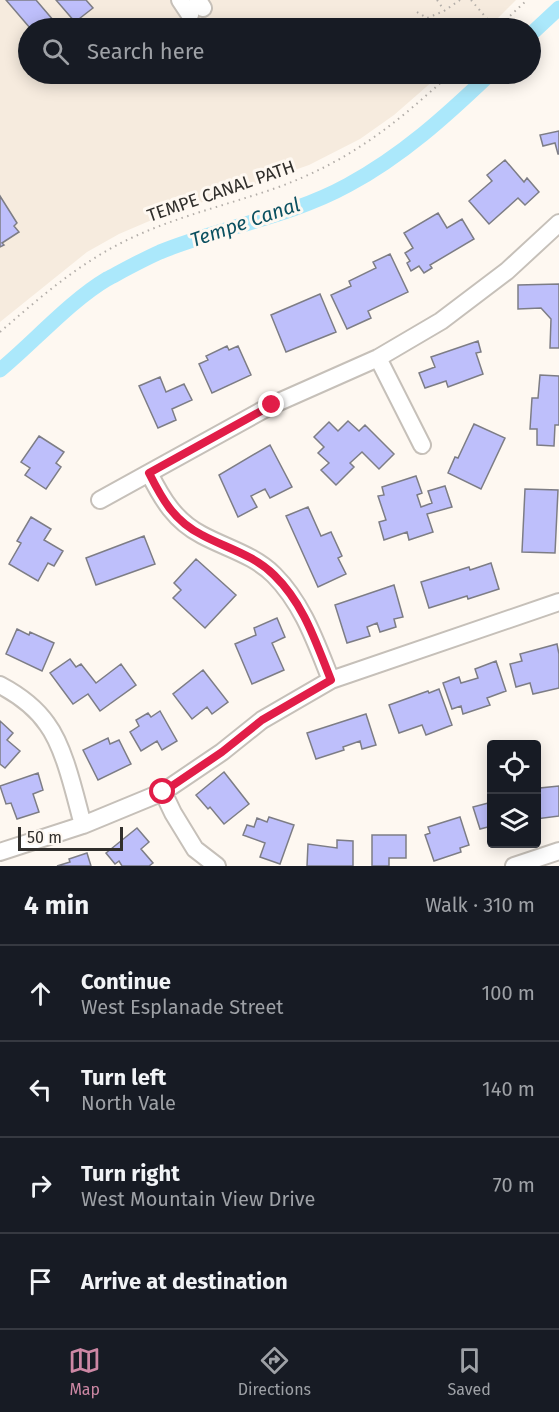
<!DOCTYPE html>
<html lang="en">
<head>
<meta charset="utf-8">
<style>
	body { margin:0; font-family:"Fira Sans",sans-serif; background:#242831; color:#f1f3f6 }
	.controls { position:absolute; right:18px; bottom:18px; display:grid; overflow:hidden; border-radius:6px; box-shadow:0 3px 15px #0003 }
	.controls button { width:54px; height:54px; display:grid; place-items:center; padding:0; border:0; border-bottom:2px solid #363941; background:#171b24; color:#f1f3f6; font:30px sans-serif }
	.scale { position:absolute; left:18px; bottom:15px; width:105px; box-sizing:border-box; padding-left:6px; border:3px solid #312f2c; border-top:0; font-size:16px; line-height:21px; white-space:nowrap; color:#312f2c; -webkit-text-stroke:4px #fef8f1; paint-order:stroke }
	.stop { position:absolute; width:18px; height:18px; margin:-14px; border:4px solid #e11d48; border-radius:50%; background:#fff }
	.stop.end { background:#e11d48; border-color:#fff; box-shadow:0 2px 6px #0008 }
	.list { margin:0; padding:0; list-style:none }
	h2 { display:flex; justify-content:space-between; align-items:center; height:78px; margin:0; padding:0 24px; font-size:26px }
	h2 small { font-size:20px; font-weight:400; color:#9ea1a6 }
	.list li { display:grid; grid-template-columns:39px 1fr auto; gap:18px; align-items:center; box-sizing:border-box; height:96px; padding:0 24px; border-top:2px solid #363941 }
	.list b { display:block; font-size:22px; white-space:nowrap }
	.list p { margin:0; font-size:20px; white-space:nowrap; color:#9ea1a6 }
	.list em { font-size:20px; font-style:normal; color:#9ea1a6 }
	.icon { flex:none; width:33px; height:33px; fill:none; stroke:currentColor; stroke-width:2; stroke-linecap:round; stroke-linejoin:round }
	.map { position:relative; flex:none; width:559px; height:866px; overflow:hidden }
	.search { position:absolute; background:#171b24; box-shadow:0 3px 15px #0003; left:18px; right:18px; top:18px; height:66px; display:flex; align-items:center; gap:15px; box-sizing:border-box; padding:0 21px; border-radius:33px; color:#9ea1a6; font-size:22px }
	.sheet { height:462px; background:#171b24 }
	nav { display:flex; justify-content:space-around; align-items:center; box-sizing:border-box; height:84px; border-top:2px solid #363941; background:#171b24; font-size:16px; color:#9ea1a6 }
	nav a { display:grid; justify-items:center; gap:3px }
	nav .on { color:#cd87a4 }
	.map>svg:first-child { display:block }
</style>
</head>
<body>
<div class="map">
<svg width="559" height="866" viewBox="0 0 559 866">
	<rect width="100%" height="100%" fill="#fef8f1"/>
	<path fill="#f6ebde" d="M 0,0 L 516,0 L 488,28 L 28,28 L 28,74 L 441,74 L 394,115 L 360,139 L 309,165 L 154,219 L 119,234 L 87,252 L 0,322 Z"/>
	<g fill="none" stroke-linecap="round" stroke-linejoin="round">
		<path stroke="#abe8fb" stroke-width="15" d="M 530,35 L 559,8
			M 0,370 C 34,342 70,301 107,279 C 124,270 142,260 160,252 C 221,227 290,217 348,185 C 402,156 446,116 490,74"/>
	</g>
	<path fill="#bebffb" stroke="#7d7d85" stroke-width="1.5" d="M 6,0 L 36,0 L 60,28 L 30,28 Z
		M 56,0 L 86,0 L 93,8 L 75,22 Z
		M 559,131 L 559,154 L 558,154 L 555,143 L 543,146 L 540,135 Z
		M 505,160 L 524,182 L 527,178 L 539,192 L 525,205 L 518,198 L 489,224 L 469,201 L 492,181 L 487,175 Z
		M 0,196 L 17,223 L 14,226 L 19,232 L 2,243 L 4,245 L 0,247 Z
		M 438,213 L 447,228 L 462,219 L 474,239 L 430,265 L 432,268 L 424,273 L 419,266 L 411,271 L 407,263 L 410,261 L 405,253 L 413,248 L 404,233 Z
		M 390,254 L 408,292 L 368,311 L 371,318 L 347,329 L 331,295 L 351,286 L 349,281 L 376,268 L 373,262 Z
		M 559,284 L 559,348 L 550,348 L 551,319 L 541,308 L 518,309 L 518,285 Z
		M 320,294 L 336,332 L 286,352 L 271,315 Z
		M 478,341 L 481,352 L 476,353 L 483,374 L 448,387 L 446,381 L 425,388 L 419,373 L 435,367 L 431,357 Z
		M 227,346 L 229,350 L 238,346 L 251,375 L 212,393 L 199,364 L 208,360 L 206,356 Z
		M 540,375 L 559,376 L 559,425 L 555,425 L 554,446 L 537,445 L 537,429 L 530,429 L 532,398 L 538,398 Z
		M 160,377 L 166,392 L 184,384 L 192,400 L 172,409 L 176,420 L 158,428 L 139,386 Z
		M 348,421 L 359,431 L 365,425 L 394,454 L 379,469 L 362,452 L 350,463 L 354,467 L 336,485 L 321,470 L 329,463 L 318,453 L 324,447 L 314,437 L 329,422 L 338,431 Z
		M 474,424 L 505,438 L 481,489 L 448,473 L 455,457 L 458,458 Z
		M 39,436 L 64,452 L 56,463 L 61,467 L 46,489 L 25,475 L 30,468 L 21,462 Z
		M 270,445 L 292,487 L 270,498 L 265,489 L 251,496 L 257,507 L 238,517 L 219,475 Z
		M 416,476 L 422,493 L 417,495 L 421,507 L 432,503 L 428,491 L 445,486 L 452,507 L 427,514 L 433,532 L 409,540 L 407,532 L 384,540 L 379,522 L 386,520 L 378,496 L 384,495 L 382,487 Z
		M 525,489 L 558,490 L 555,553 L 522,552 Z
		M 308,507 L 321,536 L 331,532 L 342,556 L 338,558 L 346,574 L 318,587 L 286,516 Z
		M 31,517 L 51,529 L 44,540 L 63,551 L 54,566 L 48,563 L 38,581 L 9,564 L 21,543 L 17,541 Z
		M 144,536 L 155,564 L 96,585 L 86,558 Z
		M 196,559 L 236,595 L 205,628 L 173,598 L 181,590 L 174,583 Z
		M 491,563 L 499,589 L 468,599 L 467,596 L 429,608 L 421,582 L 469,567 L 470,570 Z
		M 394,585 L 403,617 L 394,619 L 396,627 L 380,632 L 377,623 L 367,627 L 370,636 L 347,643 L 335,605 Z
		M 277,618 L 285,637 L 272,643 L 284,670 L 252,684 L 235,644 L 256,635 L 254,628 Z
		M 17,629 L 29,635 L 30,632 L 54,643 L 42,671 L 6,654 Z
		M 557,644 L 559,654 L 559,688 L 533,694 L 530,683 L 516,687 L 510,664 L 522,661 L 520,654 Z
		M 70,659 L 76,667 L 81,664 L 96,683 L 121,664 L 136,685 L 100,711 L 88,694 L 73,704 L 50,673 Z
		M 496,661 L 506,691 L 487,698 L 490,705 L 463,714 L 461,706 L 452,709 L 443,683 L 459,677 L 461,683 L 478,678 L 475,669 Z
		M 203,670 L 228,702 L 212,714 L 207,707 L 192,719 L 173,694 Z
		M 439,689 L 452,725 L 426,735 L 422,725 L 399,733 L 389,705 L 428,691 L 429,693 Z
		M 160,711 L 177,741 L 162,750 L 157,741 L 141,751 L 130,732 L 139,726 L 136,720 L 148,713 L 151,717 Z
		M 366,714 L 376,745 L 362,749 L 360,741 L 343,747 L 344,750 L 316,759 L 307,733 Z
		M 0,721 L 13,733 L 7,740 L 20,751 L 5,768 L 0,764 Z
		M 108,738 L 110,744 L 119,740 L 131,764 L 98,780 L 83,750 Z
		M 224,772 L 249,804 L 224,824 L 210,807 L 208,809 L 196,795 Z
		M 38,773 L 43,790 L 33,794 L 39,812 L 17,819 L 11,803 L 6,804 L 0,786 Z
		M 559,786 L 559,816 L 536,819 L 536,794 L 540,793 L 540,788 Z
		M 492,802 L 492,826 L 480,829 L 473,807 Z
		M 269,817 L 294,825 L 280,864 L 260,857 L 265,843 L 243,835 L 247,825 L 254,827 L 257,818 L 267,822 Z
		M 460,817 L 469,845 L 460,848 L 461,852 L 434,861 L 425,835 L 430,833 L 428,827 Z
		M 137,828 L 149,842 L 141,849 L 153,863 L 149,866 L 122,866 L 119,861 L 115,864 L 106,853 Z
		M 372,835 L 406,835 L 406,858 L 389,858 L 389,866 L 372,866 Z
		M 337,840 L 353,841 L 353,866 L 307,866 L 308,844 L 337,848 Z
		M 87,853 L 91,866 L 57,866 L 70,862 L 69,859 Z"/>
	<g fill="none" stroke-linecap="round" stroke-linejoin="round">
		<defs>
			<path id="minor" d="M 180,0 L 190,15
				M 198,0 L 203,8
				M 378,358 L 422,445
				M 149,473 C 162,499 175,521 202,535 C 226,548 254,555 274,575 C 303,604 316,643 331,680
				M 100,500 L 272,405 L 378,358 L 441,321 L 507,271 L 559,223
				M 0,685 C 17,694 36,708 47,724 C 65,748 75,796 83,825
				M 163,792 L 173,813 L 195,849 L 217,866
				M 0,852 L 83,825 L 163,792 L 222,752 L 262,720 L 331,680 L 559,602
				M 514,866 L 559,851"/>
		</defs>
		<use href="#minor" stroke="#c6c0b9" stroke-width="20"/>
		<path stroke="#b3aea9" stroke-width="2" stroke-dasharray="1.5 4.5" stroke-linecap="butt" d="M 437,0 L 444,10
			M 471,0 L 495,28
			M 417,12 L 427,18 L 444,11 L 460,0
			M 497,28 L 527,0
			M 0,332 C 38,299 76,266 121,243 C 170,218 224,206 276,188 C 348,162 395,125 450,74"/>
		<use href="#minor" stroke="#fff" stroke-width="16"/>
	</g>
	<g fill="none" stroke-linecap="round" stroke-linejoin="round">
		<path stroke="#e11d48" stroke-width="8" d="M 163,792 L 222,752 L 262,720 L 331,680 C 316,643 304,604 274,575 C 254,555 226,548 202,535 C 174,521 162,499 149,473 L 272,405"/>
	</g>
	<g text-anchor="middle" stroke-width="6" stroke-linejoin="round" paint-order="stroke">
		<g font-size="18" fill="#312f2c" stroke="#fef8f1">
			<text transform="translate(221 191) rotate(-19)" y="6">TEMPE CANAL PATH</text>
		</g>
		<g font-size="20" font-style="italic" fill="#0b5060" stroke="#fef8f1">
			<text transform="translate(245 222) rotate(-19)" y="7">Tempe Canal</text>
		</g>
	</g>
</svg>
<div class="controls">
<button><svg class="icon" aria-label="locate" viewBox="0 0 24 24"><circle cx="12" cy="12" r="6"/><path d="M12 2v4M12 18v4M2 12h4M18 12h4"/></svg></button>
<button><svg class="icon" aria-label="layers" viewBox="0 0 24 24"><path d="M12 4l9 5-9 5-9-5zM3 14l9 5 9-5"/></svg></button>
</div>
<div class="scale">50 m</div>
<div class="stop" style="left:163px;top:792px"></div>
<div class="stop end" style="left:272px;top:405px"></div>
<div class="search"><svg class="icon" aria-label="search" viewBox="0 0 24 24"><circle cx="10" cy="10" r="6"/><path d="M15 15l6 6"/></svg>Search here</div>
</div>
<section class="sheet">
<h2>4 min<small>Walk · 310 m</small></h2>
<ul class="list">
<li><svg class="icon" aria-label="ahead" viewBox="0 0 24 24"><path d="M12 20V5M6 11l6-6 6 6"/></svg><div><b>Continue</b><p>West Esplanade Street</p></div><em>100 m</em></li>
<li><svg class="icon" aria-label="left" viewBox="0 0 24 24"><path d="M17 20v-9H6M10 6l-5 5 5 5"/></svg><div><b>Turn left</b><p>North Vale</p></div><em>140 m</em></li>
<li><svg class="icon" aria-label="right" viewBox="0 0 24 24"><path d="M7 20v-9h11M14 6l5 5-5 5"/></svg><div><b>Turn right</b><p>West Mountain View Drive</p></div><em>70 m</em></li>
<li><svg class="icon" aria-label="arrive" viewBox="0 0 24 24"><path d="M6 21V4h12l-3 4 3 4H6"/></svg><div><b>Arrive at destination</b></div></li>
</ul>
</section>
<nav>
<a class="on"><svg class="icon" aria-label="map" viewBox="0 0 24 24"><path d="M3 6l6-2 6 2 6-2v14l-6 2-6-2-6 2zM9 4v14M15 6v14"/></svg>Map</a>
<a><svg class="icon" aria-label="directions" viewBox="0 0 24 24"><path d="M12 3l9 9-9 9-9-9zM9 14v-3h6M13 9l2 2-2 2"/></svg>Directions</a>
<a><svg class="icon" aria-label="saved" viewBox="0 0 24 24"><path d="M7 4h10v16l-5-4-5 4z"/></svg>Saved</a>
</nav>
</body>
</html>
